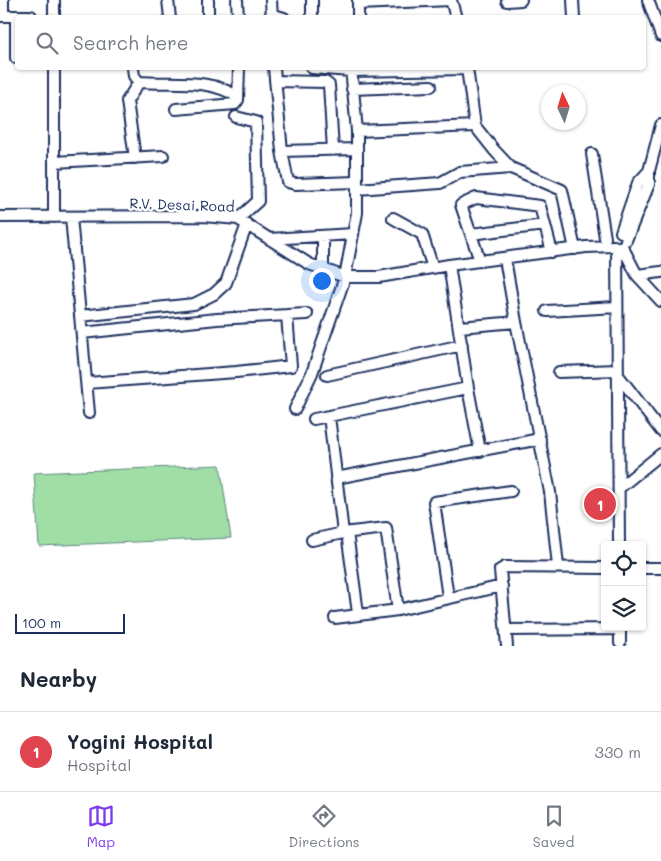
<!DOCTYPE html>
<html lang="en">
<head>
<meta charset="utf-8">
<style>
	body { margin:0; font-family:Mali,sans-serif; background:#f2f2f3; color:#1f2937 }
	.controls { position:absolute; right:15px; bottom:15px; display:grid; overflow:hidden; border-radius:5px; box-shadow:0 1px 4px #0004 }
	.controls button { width:45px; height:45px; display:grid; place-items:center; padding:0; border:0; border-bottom:1px solid #e0e1e3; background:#fff; color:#1f2937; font:25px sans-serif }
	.compass { position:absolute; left:541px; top:85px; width:45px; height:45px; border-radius:50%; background:#fff; box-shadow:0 1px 4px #0004; rotate:356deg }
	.scale { position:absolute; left:15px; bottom:12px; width:110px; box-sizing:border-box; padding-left:5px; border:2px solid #1b2f5e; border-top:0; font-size:14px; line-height:18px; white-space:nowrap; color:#1b2f5e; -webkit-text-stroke:4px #fff; paint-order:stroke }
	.you { position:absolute; left:321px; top:280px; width:18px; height:18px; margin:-12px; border:4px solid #fff; border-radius:50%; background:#1a73e8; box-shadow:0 0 0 8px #1a73e833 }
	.badge { display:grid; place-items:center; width:32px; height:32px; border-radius:50%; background:#7c3aed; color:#fff; font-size:16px; font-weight:700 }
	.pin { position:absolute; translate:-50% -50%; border:2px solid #fff; box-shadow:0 1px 5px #0006 }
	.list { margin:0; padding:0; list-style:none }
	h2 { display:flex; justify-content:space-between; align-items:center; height:65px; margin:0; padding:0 20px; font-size:21px }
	h2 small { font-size:16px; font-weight:400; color:#747a83 }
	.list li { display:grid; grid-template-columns:32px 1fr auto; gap:15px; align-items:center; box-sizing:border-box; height:80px; padding:0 20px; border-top:1px solid #e0e1e3 }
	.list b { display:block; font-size:19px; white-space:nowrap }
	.list p { margin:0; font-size:16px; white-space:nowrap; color:#747a83 }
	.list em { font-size:16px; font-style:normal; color:#747a83 }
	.icon { flex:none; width:28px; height:28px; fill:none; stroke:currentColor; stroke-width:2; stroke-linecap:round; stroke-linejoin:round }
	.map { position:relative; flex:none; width:661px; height:646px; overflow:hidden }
	.search { position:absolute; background:#fff; box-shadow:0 1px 4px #0004; left:15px; right:15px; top:15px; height:55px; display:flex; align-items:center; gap:12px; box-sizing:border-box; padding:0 18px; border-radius:5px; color:#747a83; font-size:19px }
	.sheet { height:145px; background:#fff }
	nav { display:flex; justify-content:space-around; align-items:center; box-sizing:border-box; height:70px; border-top:1px solid #e0e1e3; background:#fff; font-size:14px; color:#747a83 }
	nav a { display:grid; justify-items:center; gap:2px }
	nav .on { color:#7c3aed }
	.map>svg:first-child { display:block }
</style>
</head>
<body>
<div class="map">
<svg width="661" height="646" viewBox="0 0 661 646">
	<rect width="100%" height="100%" fill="#fff"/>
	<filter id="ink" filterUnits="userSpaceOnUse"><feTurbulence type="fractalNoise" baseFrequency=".02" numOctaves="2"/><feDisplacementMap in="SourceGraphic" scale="10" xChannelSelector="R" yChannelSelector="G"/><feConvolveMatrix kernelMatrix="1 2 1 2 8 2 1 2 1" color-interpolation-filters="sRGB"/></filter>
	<g filter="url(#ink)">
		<path fill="#a0dea6" stroke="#5e8682" d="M 220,465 L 231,538 L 39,546 L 34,473 Z"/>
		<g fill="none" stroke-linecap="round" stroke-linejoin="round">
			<defs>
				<path id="minor" d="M 3,0 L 3,16
					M 168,0 L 170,18
					M 208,0 L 208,18
					M 237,0 L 238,18
					M 271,0 L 272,18
					M 451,0 L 456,18
					M 573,0 L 574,18
					M 648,0 L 661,36
					M 507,1 L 521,0
					M 358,4 L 451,0
					M 271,14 L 284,18
					M 0,16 L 31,16
					M 54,18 L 54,0
					M 312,18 L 312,0
					M 358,18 L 358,0
					M 16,58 L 16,16
					M 54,68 L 54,217
					M 133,68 L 134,76 L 139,82 C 173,85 208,77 238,97
					M 274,68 L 282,151 L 288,182 L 295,184 L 357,182
					M 312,68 L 350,71 L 468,69
					M 467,68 L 475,126 L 494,150 L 511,168 L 562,190 L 575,249
					M 275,81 L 325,82 L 329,85 L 333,150
					M 352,89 L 431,86
					M 176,109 L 235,104 L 238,100 L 239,68
					M 236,117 L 256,122 L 258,201 L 238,219
					M 357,131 L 475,126
					M 282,151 L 357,149
					M 592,154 L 605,238
					M 135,158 L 127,101 L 139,82
					M 54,162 L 163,156
					M 357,189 L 440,183 L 460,172 L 511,168
					M 0,217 L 203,216 L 238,219 L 309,264 L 345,277 L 379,277 L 449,265 L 586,247 L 614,246
					M 71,217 L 89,413
					M 393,218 L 422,234 L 433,268
					M 621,232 L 638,183 L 649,171
					M 471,234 L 545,225
					M 323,236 L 323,269
					M 269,239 L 353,234
					M 626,240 L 649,184 L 649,171 L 661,125
					M 622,246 L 637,275 L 661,301
					M 617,247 L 619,545
					M 505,259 L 516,322
					M 480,261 L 461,205 L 476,198 L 540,206 L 552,252
					M 449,265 L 468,388 L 480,451
					M 637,275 L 661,272
					M 547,311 L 617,307
					M 80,316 L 194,304 L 214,294 L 226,283 L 247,224
					M 460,327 L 516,322 L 550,492 L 558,566
					M 82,333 L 217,319 L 287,315
					M 559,372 L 618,370
					M 327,375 L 462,345
					M 618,375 L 661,431
					M 87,383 L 236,372 L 291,366 L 287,315 L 307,314
					M 295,409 L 312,373 L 345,277 L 357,213 L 357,131 L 351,68
					M 329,416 L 343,533
					M 314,419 L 468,388
					M 336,478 L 540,439
					M 619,488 L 661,454
					M 347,533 L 358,613
					M 312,540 L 343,533 L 386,528 L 398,610
					M 642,568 L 661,568
					M 448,597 L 434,502 L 511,491
					M 335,618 L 398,610 L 502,586
					M 620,627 L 620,643
					M 506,630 L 620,629
					M 507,646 L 500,570 L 505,567 L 605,568"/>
			</defs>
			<use href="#minor" stroke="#1b2f5e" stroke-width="14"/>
			<use href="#minor" stroke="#fff" stroke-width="10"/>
		</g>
	</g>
	<g text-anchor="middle" stroke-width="5" stroke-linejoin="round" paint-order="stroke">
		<g font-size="14" fill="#1b2f5e" stroke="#fff">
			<text transform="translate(182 205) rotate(2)" y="5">R.V. Desai Road</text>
		</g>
	</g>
</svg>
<div class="controls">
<button><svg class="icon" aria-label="locate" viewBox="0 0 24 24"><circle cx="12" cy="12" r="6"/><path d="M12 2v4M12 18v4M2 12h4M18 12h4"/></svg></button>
<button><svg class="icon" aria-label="layers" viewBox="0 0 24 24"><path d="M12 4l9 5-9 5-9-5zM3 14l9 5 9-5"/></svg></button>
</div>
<svg class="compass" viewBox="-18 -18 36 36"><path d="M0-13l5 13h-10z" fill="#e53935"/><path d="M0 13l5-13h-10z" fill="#747a83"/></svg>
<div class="scale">100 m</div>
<div class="you"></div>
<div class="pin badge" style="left:600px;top:504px;background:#e0444e">1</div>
<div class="search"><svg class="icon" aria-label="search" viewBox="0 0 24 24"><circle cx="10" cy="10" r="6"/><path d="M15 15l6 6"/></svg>Search here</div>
</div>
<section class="sheet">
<h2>Nearby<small></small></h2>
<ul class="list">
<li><span class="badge" style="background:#e0444e">1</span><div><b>Yogini Hospital</b><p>Hospital</p></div><em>330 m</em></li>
</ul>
</section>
<nav>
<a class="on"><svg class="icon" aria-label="map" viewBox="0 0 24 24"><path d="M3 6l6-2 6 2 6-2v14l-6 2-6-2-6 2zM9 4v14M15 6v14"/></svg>Map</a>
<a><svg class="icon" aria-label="directions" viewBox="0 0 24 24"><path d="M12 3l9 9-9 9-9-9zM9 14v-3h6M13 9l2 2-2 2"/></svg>Directions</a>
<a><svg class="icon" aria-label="saved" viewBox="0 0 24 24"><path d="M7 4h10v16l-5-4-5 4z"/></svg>Saved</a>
</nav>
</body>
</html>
